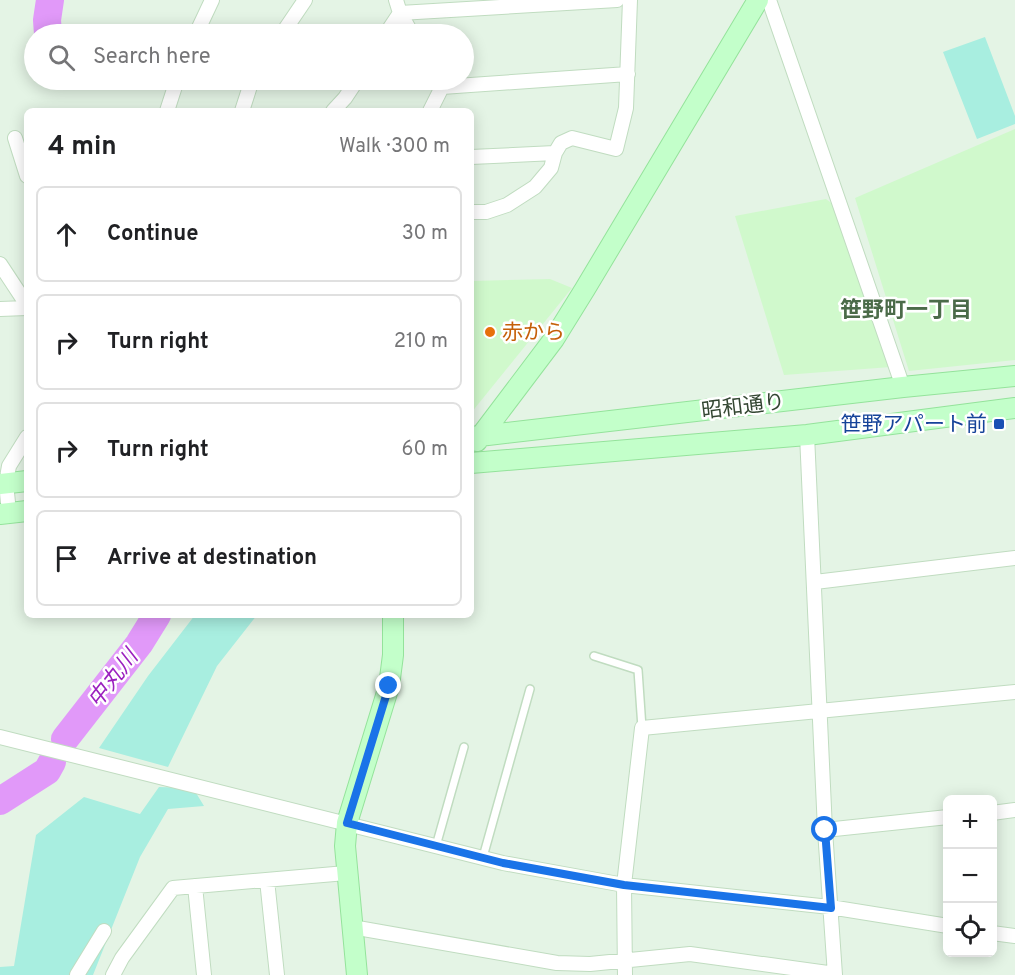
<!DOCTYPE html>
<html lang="en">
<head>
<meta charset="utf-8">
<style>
	body { margin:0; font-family:Overpass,"Noto Sans JP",sans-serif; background:#f2f2f2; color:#202124 }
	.controls { position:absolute; right:18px; bottom:18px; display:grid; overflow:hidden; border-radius:9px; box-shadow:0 3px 15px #0003 }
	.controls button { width:54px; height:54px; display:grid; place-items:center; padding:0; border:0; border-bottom:2px solid #e0e0e0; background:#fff; color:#202124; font:30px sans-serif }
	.stop { position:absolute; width:18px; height:18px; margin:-14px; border:4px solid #1a73e8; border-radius:50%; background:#fff }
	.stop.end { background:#1a73e8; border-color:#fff; box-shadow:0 2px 6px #0008 }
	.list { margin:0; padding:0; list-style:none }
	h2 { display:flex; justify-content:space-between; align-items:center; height:78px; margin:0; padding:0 24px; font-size:26px }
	h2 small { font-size:20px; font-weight:400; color:#757577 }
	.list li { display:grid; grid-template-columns:39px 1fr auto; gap:18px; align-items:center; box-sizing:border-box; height:96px; margin:0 12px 12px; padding:0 12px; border:2px solid #e0e0e0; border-radius:9px }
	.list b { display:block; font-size:22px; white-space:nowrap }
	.list em { font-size:20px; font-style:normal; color:#757577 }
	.icon { flex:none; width:33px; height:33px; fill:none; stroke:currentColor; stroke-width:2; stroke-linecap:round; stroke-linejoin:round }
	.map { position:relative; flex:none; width:1015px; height:975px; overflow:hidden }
	.search { position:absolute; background:#fff; box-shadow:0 3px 15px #0003; left:24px; top:24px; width:450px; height:66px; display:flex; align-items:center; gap:15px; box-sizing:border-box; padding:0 21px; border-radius:33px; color:#757577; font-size:22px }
	.panel { position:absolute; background:#fff; box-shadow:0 3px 15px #0003; left:24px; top:108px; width:450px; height:510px; border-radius:9px }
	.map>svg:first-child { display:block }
</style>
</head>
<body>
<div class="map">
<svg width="1015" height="975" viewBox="0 0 1015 975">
	<rect width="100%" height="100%" fill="#e4f4e5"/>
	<path fill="#d0f9cc" d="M 1015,129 L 1015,360 L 909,371 L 855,198 Z
		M 826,199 L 834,205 L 891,367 L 784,375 L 735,216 Z
		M 550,279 L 572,288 L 471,413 L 471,281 Z"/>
	<path fill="#a8eee0" d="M 985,37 L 1015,116 L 1015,124 L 977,139 L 943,52 Z
		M 195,615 L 257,615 L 217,666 L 168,767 L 99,748 L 148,676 Z
		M 159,787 L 193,788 L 204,806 L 168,809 L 140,857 L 93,975 L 0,975 L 0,967 L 14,966 L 36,835 L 84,797 L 140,814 Z"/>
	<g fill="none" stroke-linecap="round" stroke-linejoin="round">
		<path stroke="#e199f9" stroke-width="28" d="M 48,34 L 47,20 L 50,0
			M 65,739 L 139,644 L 157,615
			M 0,801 L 47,771 L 52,762"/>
		<defs>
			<path id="lane" d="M 594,656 L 638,670 L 642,728
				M 436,846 L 464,747
				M 483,857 L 530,689"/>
			<path id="street" d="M 396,0 L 400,13 L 412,34
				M 769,0 L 903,387
				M 400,13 L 617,0
				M 196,34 L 212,0
				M 282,34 L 305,0
				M 386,34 L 400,13
				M 442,87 L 628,74
				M 167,111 L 177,80
				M 242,111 L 252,80
				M 333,111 L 345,98 L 357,80
				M 430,111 L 442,87
				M 15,138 L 27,176
				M 471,157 L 555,153 L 561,143 L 572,138 L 616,149 L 626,108 L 630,0
				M 471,212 L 486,212 L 507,205 L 535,187 L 551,168 L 555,153
				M 0,264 L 27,305
				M 0,309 L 27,308
				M 807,435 L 825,830 L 835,975
				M 9,512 L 6,483 L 9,466 L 27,437
				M 815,582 L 1015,558
				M 0,737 L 503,863 L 624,885 L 830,907 L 948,926
				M 992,813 L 1015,810
				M 825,830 L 948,817
				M 267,880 L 277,975
				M 195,886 L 204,975
				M 352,927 L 557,963 L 590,964 L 690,954 L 835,974
				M 992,933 L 1015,936
				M 77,975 L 104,931
				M 113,975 L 122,958 L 173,888 L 346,873
				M 625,975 L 624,885 L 642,728 L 1015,692"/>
			<path id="secondary" d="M 471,437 L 903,387 L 1015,376
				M 477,441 L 554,339 L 585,289 L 758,0
				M 471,463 L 807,435 L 1015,408
				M 0,484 L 27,481
				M 0,514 L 27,511
				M 357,975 L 345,846 L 347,823 L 389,686 L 393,655 L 393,615"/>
		</defs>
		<use href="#lane" stroke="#c0dcc0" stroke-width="10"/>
		<use href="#street" stroke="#c0dcc0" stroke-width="16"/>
		<use href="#secondary" stroke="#94e39b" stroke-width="22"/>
		<use href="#lane" stroke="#fff" stroke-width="7"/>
		<use href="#street" stroke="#fff" stroke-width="14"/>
		<use href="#secondary" stroke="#c3ffca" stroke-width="20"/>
	</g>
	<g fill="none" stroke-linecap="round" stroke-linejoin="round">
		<path stroke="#1a73e8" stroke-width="8" d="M 389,686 L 347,823 L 503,863 L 624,885 L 831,908 L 825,830"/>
	</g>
	<circle fill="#e8710a" stroke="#fff" stroke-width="2" cx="490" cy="332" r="6"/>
	<rect fill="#1a4fb4" stroke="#fff" stroke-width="2" x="993" y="418" width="12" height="12" rx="3"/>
	<g text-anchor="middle" stroke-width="5" stroke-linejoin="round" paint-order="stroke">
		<g font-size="21" fill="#c56008" stroke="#fff" text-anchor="start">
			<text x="502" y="339">赤から</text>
		</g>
		<g font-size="21" fill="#344733" stroke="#fff">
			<text transform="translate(743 406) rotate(-7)" y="7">昭和通り</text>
		</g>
		<g font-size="21" fill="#164399" stroke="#fff" text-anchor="end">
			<text x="987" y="431">笹野アパート前</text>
		</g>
		<g font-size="22" font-weight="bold" fill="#4b6b49" stroke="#fff">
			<text x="906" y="317">笹野町一丁目</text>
		</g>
		<g font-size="22" font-style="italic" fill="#9b20bf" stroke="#fff">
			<text transform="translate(112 678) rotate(-52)" y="8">中丸川</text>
		</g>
	</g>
</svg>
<div class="controls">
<button>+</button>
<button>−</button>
<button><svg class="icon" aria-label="locate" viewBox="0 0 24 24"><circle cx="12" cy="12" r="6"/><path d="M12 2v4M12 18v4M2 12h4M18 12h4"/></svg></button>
</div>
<div class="stop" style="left:825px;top:830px"></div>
<div class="stop end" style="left:389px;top:686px"></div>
<div class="search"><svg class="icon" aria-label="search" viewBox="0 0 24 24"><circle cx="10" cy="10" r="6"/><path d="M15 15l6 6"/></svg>Search here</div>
<section class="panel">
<h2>4 min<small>Walk · 300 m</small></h2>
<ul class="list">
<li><svg class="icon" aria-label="ahead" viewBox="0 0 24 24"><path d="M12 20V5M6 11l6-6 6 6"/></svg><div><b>Continue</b></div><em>30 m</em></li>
<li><svg class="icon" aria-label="right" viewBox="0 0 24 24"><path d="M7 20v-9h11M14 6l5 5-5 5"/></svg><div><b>Turn right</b></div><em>210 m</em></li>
<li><svg class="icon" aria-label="right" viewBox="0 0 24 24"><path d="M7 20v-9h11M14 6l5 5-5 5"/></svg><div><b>Turn right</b></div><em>60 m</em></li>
<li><svg class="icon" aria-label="arrive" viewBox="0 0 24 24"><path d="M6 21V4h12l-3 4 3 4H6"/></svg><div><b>Arrive at destination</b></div></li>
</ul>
</section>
</div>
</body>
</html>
